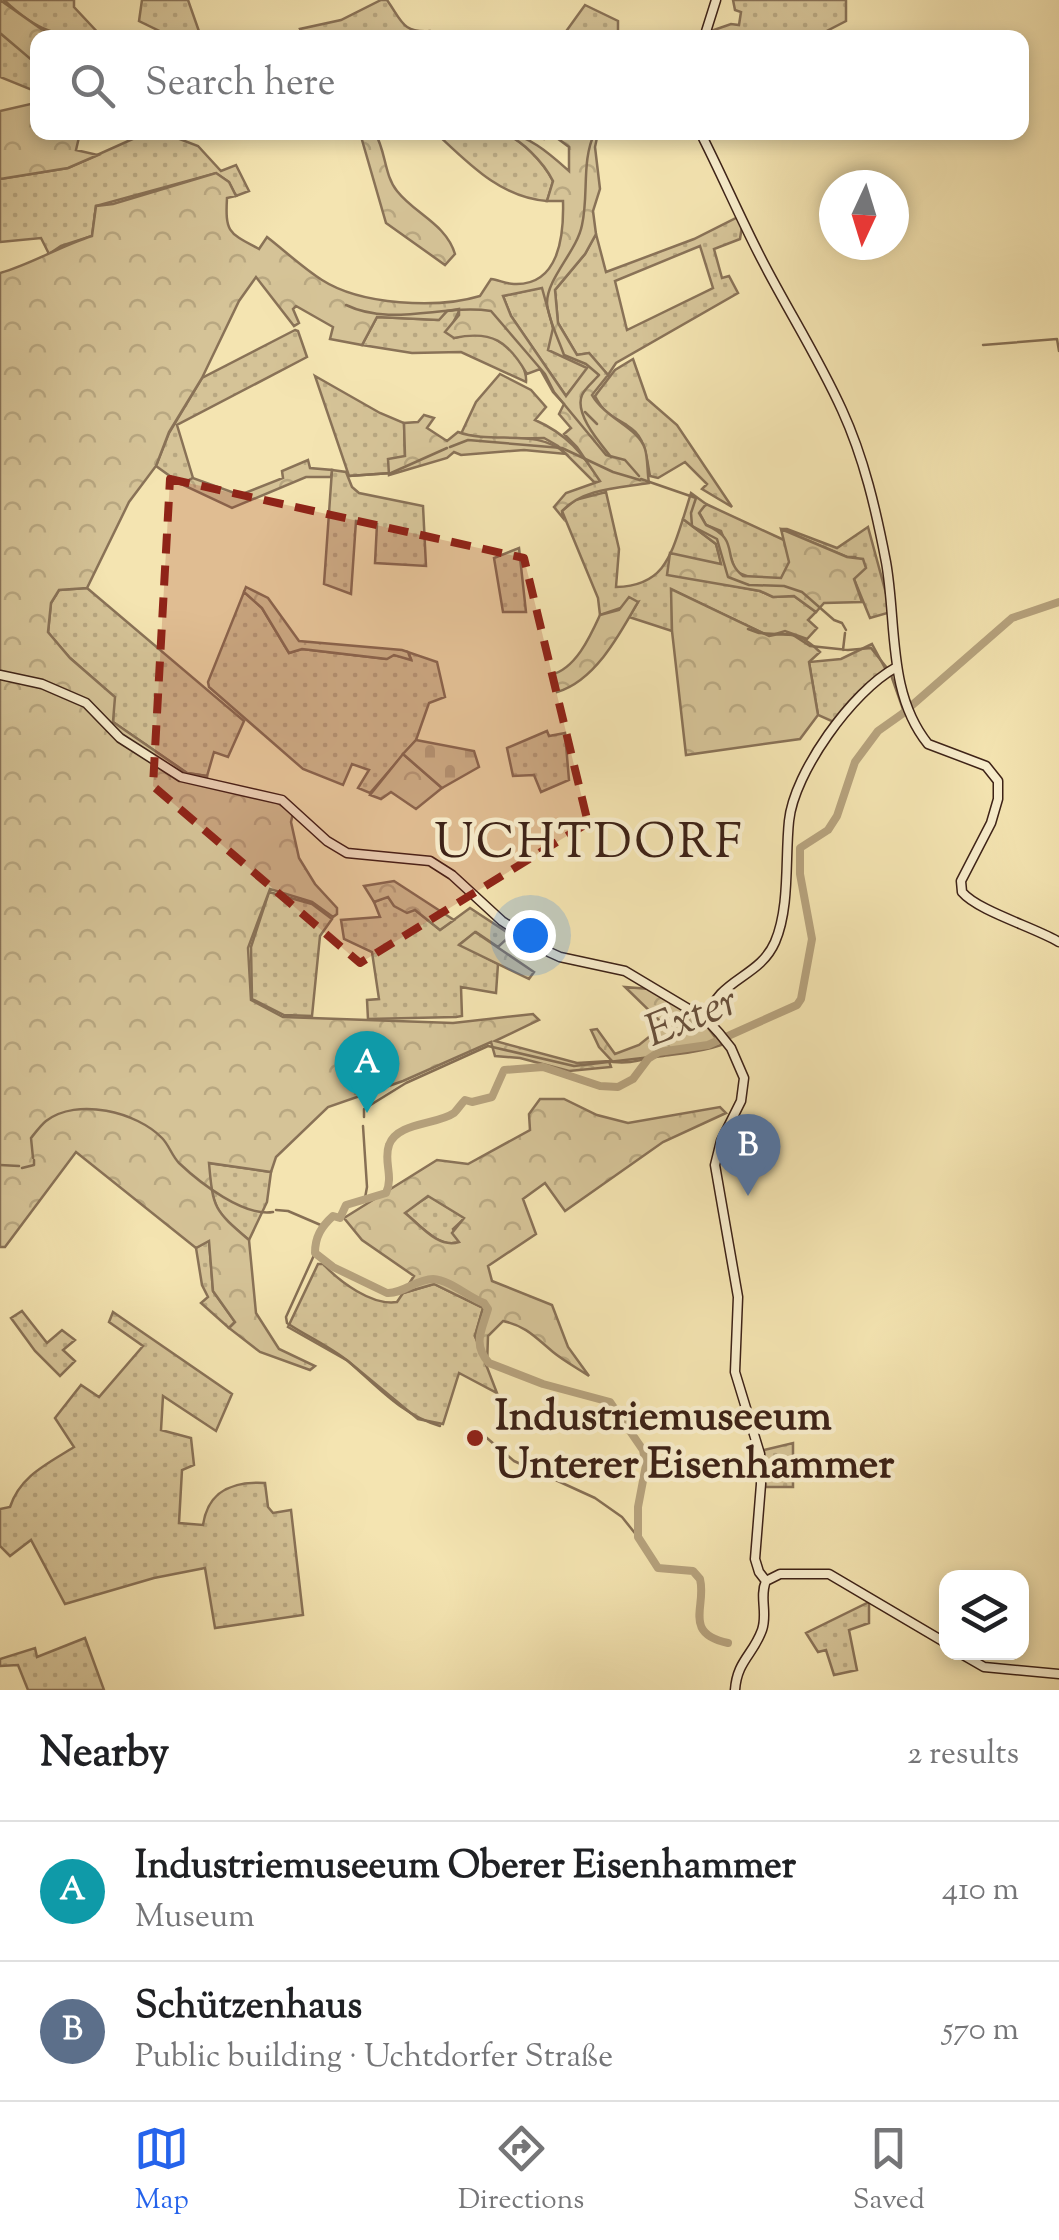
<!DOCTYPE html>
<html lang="en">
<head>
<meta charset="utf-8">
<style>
	body { margin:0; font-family:"Sorts Mill Goudy",serif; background:#f6f6f6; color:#202124 }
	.controls { position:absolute; right:30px; bottom:30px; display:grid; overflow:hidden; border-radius:20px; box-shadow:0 5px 15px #0003 }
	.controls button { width:90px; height:90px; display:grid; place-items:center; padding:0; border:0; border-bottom:2px solid #e0e0e0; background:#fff; color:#202124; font:50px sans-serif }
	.compass { position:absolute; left:819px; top:170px; width:90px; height:90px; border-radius:50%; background:#fff; box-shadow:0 5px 15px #0003; rotate:184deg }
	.you { position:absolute; left:530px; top:935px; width:35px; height:35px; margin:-25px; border:8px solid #fff; border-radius:50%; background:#1a73e8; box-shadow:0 0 0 15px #1a73e833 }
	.badge { display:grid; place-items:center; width:65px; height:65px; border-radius:50%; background:#2563eb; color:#fff; font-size:32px; font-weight:700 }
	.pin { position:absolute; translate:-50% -82px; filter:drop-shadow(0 2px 5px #0008) }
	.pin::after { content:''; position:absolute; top:52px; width:35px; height:30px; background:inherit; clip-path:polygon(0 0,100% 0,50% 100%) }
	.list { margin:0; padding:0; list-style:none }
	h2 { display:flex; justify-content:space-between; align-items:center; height:130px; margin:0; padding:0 40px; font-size:42px }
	h2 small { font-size:32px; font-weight:400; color:#757577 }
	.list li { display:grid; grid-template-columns:65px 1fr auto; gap:30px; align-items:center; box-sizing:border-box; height:140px; padding:0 40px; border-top:2px solid #e0e0e0 }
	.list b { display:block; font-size:38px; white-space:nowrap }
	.list p { margin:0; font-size:32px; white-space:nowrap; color:#757577 }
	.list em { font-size:32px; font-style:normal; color:#757577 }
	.icon { flex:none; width:55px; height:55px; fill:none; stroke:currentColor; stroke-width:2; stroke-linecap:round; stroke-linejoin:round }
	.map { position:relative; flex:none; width:1059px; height:1690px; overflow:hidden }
	.search { position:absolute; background:#fff; box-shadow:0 5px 15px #0003; left:30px; right:30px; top:30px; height:110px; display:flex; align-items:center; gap:25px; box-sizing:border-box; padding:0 35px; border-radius:20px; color:#757577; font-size:38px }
	.sheet { height:410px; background:#fff }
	nav { display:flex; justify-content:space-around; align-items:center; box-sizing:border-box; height:140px; border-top:2px solid #e0e0e0; background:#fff; font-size:28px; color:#757577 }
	nav a { display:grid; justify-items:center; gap:5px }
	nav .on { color:#2563eb }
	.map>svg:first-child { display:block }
</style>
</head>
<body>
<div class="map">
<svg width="1059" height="1690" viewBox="0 0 1059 1690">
	<defs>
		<pattern id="grass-dots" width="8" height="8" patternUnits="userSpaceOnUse" patternTransform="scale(2.5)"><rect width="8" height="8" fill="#d5c397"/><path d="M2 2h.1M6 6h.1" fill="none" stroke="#b8a781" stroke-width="1.8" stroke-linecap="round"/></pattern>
		<pattern id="forest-crowns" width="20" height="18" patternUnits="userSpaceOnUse" patternTransform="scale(2.5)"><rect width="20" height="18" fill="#d5c397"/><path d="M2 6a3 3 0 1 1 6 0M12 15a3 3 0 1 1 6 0" fill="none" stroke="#b8a781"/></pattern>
		<pattern id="cemetery-stones" width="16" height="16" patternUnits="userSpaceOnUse" patternTransform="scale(2.5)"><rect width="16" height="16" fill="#d5c397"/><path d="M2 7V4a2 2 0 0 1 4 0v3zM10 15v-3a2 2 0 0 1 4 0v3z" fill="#b8a781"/></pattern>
	</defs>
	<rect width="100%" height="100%" fill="#f4e4b1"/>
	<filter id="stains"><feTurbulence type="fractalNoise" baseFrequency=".002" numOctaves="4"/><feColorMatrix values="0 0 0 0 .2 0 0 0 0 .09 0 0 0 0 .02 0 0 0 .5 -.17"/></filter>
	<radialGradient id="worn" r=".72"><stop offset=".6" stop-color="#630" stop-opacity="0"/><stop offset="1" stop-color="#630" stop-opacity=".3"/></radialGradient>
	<path fill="url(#grass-dots)" stroke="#897257" stroke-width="2.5" fill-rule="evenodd" d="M 4,0 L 74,0 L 74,7 L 102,37 C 56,37 38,32 4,0 Z
		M 142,0 L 188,0 L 201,37 L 172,37 L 139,21 Z
		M 381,0 L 387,0 C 402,21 402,33 430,31 L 434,37 L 304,37 L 300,29 L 341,20 Z
		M 733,0 L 846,0 L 846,21 L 815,37 L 706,38 L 708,32 L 731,24 L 739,25 L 741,12 L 735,10 Z
		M 585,5 L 618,21 L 618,37 L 562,37 Z
		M 0,33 L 37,63 L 37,92 L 0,77 Z
		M 501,132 C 521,138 544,163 553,181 L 547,201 C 501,198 468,163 436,133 Z
		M 146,133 L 164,133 L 198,146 L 221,171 L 236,165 L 249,191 L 236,196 L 229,182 L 216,173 L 96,206 L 92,236 L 61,246 L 49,254 L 41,238 L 0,242 L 0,179 L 68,168 Z
		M 738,217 L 742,226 L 740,239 L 714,249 L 722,278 L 729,276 L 738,293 L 616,363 L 608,375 L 589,353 L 577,355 L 558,323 L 555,290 L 585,254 L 596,234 L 606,272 L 694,239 ZM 700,246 L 713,288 L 627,330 L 615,281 Z
		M 543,287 L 553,328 L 588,368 L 566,396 L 511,316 L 503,296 Z
		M 460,309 L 453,323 L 454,338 C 462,336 470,333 478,334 C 499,334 528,361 526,382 L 461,352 L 412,353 L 362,345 L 377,317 L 438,320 L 447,311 Z
		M 295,330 L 298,331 L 307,357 L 177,425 L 193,478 L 181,484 L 156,466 L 169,433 L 202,378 Z
		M 633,359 L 647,399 L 677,425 L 732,507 L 702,489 L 707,484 L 685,462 L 658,478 L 650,476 C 647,461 646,439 632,429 C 614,415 607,419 595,396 L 615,370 Z
		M 500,374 L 531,390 L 546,407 L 535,420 C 567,434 582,453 601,482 L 594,482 L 558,446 L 544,438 L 491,439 L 461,434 L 476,402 Z
		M 315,376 L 380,413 L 404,423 L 405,456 L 391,473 L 349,476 Z
		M 332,470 L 346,472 L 352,487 L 359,493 L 423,506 L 426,566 L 375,563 L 377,524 L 356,521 L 351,594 L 324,584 Z
		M 606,492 L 619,549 L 616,587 C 662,586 670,559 683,519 L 716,544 L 728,585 L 760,591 L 773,597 L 794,596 L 816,612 L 808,620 L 817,628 L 807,639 L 785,631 L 769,636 L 672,590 L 672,631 L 629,617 L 638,602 L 600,615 L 598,598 L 562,511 L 575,500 Z
		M 706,504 L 784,540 L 790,562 L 781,579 L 752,578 L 736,572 L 721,531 L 706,525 L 699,512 Z
		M 868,527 L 891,612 L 870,618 L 854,579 L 855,557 L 847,557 L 781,529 L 787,529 L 837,548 Z
		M 519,548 L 526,612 L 503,612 L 494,558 Z
		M 87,588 L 244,721 L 228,757 L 214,752 L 207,776 L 187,773 L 113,722 L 114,697 L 70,658 L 48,633 L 51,603 L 59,590 Z
		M 244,592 L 262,608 L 289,653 L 302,649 L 386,659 L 394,655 L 411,659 L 408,652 L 437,662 L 445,697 L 429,703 L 416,740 L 370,793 L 358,788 L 369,770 L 352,764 L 343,785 L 303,769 L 209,687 L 208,682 Z
		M 872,644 L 886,670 L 836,723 L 818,715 L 809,662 L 841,659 Z
		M 547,731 L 549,736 L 565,733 L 569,780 L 541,792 L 534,775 L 513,776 L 507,748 Z
		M 269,892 L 312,904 L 332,919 L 320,936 L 312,1016 L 284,1015 L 252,999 L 251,947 Z
		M 388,896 L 414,909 L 440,930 L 470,908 L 511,935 L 498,947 L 476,932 L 460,944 L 498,964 L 496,993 L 461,987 L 462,1016 L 456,1017 L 368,1019 L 367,1000 L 379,999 L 372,952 L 344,939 L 341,920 L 380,917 L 374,902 Z
		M 208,1163 L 271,1172 L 267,1202 L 249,1240 C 214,1210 213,1209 208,1163 Z
		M 429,1196 L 465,1218 L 453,1229 L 459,1242 C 439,1249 420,1225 404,1212 Z
		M 209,1240 L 213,1291 L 235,1322 L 229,1328 L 201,1303 L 208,1297 L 202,1285 L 196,1248 Z
		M 318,1264 L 323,1264 C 340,1282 372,1306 397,1302 L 403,1293 L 434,1284 L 483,1308 L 475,1336 L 497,1393 L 459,1373 L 443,1424 L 418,1419 L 348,1361 L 288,1327 Z
		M 22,1311 L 47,1343 L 62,1330 L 75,1340 L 63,1350 L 75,1361 L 60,1376 L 35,1351 L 11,1318 Z
		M 113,1312 L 232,1394 L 216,1431 L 163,1396 L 161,1430 L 191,1438 L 194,1465 L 182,1470 L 179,1523 L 203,1525 C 208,1491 232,1481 265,1483 L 268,1507 L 273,1513 L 291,1510 L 303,1615 L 215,1628 L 205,1568 L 154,1578 L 65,1604 L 31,1540 L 10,1556 L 0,1546 L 0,1509 L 10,1507 C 20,1476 47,1464 74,1447 L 55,1418 L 81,1385 L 99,1397 L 143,1346 L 109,1322 Z
		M 793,1443 L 793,1487 L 764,1487 L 764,1450 Z
		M 869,1602 L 869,1623 L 849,1630 L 857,1670 L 834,1675 L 826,1650 L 818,1652 L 806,1633 Z
		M 85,1638 L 104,1690 L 28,1690 L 18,1665 L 0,1666 L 0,1659 L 35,1648 L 37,1657 Z"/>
	<path fill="url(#forest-crowns)" stroke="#897257" stroke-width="2.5" fill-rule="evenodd" d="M 0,0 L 41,29 L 64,37 L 38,38 L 37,63 L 34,62 L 0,33 Z
		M 35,94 L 37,94 L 38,132 L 80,133 L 76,150 L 98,155 L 68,168 L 0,179 L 0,111 L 31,104 Z
		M 360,133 L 375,133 C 386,151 384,175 397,191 C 415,214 446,224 455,254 L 445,265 L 386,223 Z
		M 501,133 C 527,133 550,154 569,171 L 569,147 L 550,133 L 544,139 L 533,133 L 598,133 L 595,147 L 600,189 L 593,211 L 596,234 L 585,254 L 555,290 L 558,323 L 577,355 L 589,353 L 608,375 L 592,395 C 606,419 639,428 645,449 C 648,459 647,472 649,483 C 620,488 584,488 562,511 L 563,518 L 554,507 L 566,493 L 600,481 L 577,447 L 564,434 L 571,428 L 559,414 L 564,404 L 553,392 L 540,369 L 527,374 C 508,341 492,330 454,338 L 445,332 L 459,315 L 459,309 L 447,311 L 439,320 L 377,317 L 362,345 L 330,339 L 333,327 L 296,306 L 293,309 L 299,323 L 294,326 L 256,277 L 239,301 L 202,378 L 169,432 L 156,466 L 129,502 L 87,588 L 59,590 L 51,603 L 48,632 L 70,658 L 115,697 L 113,722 L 187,773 L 207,776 L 207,786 L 270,798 L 293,813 L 291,822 L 299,858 L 315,884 L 337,908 L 337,914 L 333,917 L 312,902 L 270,889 L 248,948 L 251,1000 L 283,1017 L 453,1023 L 533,1014 L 539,1020 L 495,1041 L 577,1063 L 609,1061 L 611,1067 L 569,1071 L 520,1058 L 495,1056 L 491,1042 L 403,1081 L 328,1107 L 276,1157 L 271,1172 L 209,1163 C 213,1209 214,1210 249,1240 L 256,1313 L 279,1349 L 315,1366 L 310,1370 L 260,1352 L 229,1328 L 235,1322 L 213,1291 L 209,1241 L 196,1248 L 76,1152 L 5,1247 L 0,1247 L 0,273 C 32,264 60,246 92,236 L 96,206 L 113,204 L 216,173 L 229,182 L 236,196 L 227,198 C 225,233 229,233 259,249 L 267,237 C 285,251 303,268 322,280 C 361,305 437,309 480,296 L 491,279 C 499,280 506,284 514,284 C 559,286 564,236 563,201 L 547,201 L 553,181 C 544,163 521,138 501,133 ZM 542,288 L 553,328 L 548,350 L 587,368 L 566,396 L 511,316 L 503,296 Z
		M 424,415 L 434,418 L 427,428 L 447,441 L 458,432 C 494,445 537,427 566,454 L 524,450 L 461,455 L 454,452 L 447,458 L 389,475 L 388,459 L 405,456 L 404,423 L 418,422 Z
		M 308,460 L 310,468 L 332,470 L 331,477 L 306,477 L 232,508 L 181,484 L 193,478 L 240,495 L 283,478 L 282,471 Z
		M 691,493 L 706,504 L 699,513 L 706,525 C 742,540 720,558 743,576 L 781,578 L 789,562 L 781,529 L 847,557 L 863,559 L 866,568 L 854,579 L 862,602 L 824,603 L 816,612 L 794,596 L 773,597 L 760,591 L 667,575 L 670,553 L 721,564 L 716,544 L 683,519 Z
		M 246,587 L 268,598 L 299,641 L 402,650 L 408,652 L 411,660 L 394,655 L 387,659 L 302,649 L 289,653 L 262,608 L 244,592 Z
		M 671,589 L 769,636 C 790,630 805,637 820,652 L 809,662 L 818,715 L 800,739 L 686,755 L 672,631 Z
		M 629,597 L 638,602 C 620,634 595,681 557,692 L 550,675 C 575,670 590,637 600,615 L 619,610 Z
		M 403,754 L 442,788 L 416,809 L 391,792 L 381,799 L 370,795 Z
		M 394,881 L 454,920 L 440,930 L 415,910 L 407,913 L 394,906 L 388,897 L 374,902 L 364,886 Z
		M 475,932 L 534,972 L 529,979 L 459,945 Z
		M 625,987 L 650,989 L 703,1021 L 721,1045 C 701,1052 684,1053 663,1056 C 642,1058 636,1064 613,1062 L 599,1047 L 591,1030 L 597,1029 L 615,1054 L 639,1045 L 664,1025 Z
		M 540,1099 L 564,1099 L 597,1115 L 628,1123 L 720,1107 L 726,1113 L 663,1142 L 565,1211 L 545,1183 L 523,1199 L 536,1234 L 488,1266 L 492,1281 L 552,1305 L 568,1347 L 589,1376 C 577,1368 564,1361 553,1352 C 535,1337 526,1326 503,1321 L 488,1336 L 487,1366 L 475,1336 L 483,1308 L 434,1284 L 403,1293 L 414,1276 L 362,1240 L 344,1218 L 437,1160 L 468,1164 L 530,1130 L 529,1114 ZM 428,1196 L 464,1218 L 452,1233 L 459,1242 C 438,1249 420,1225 405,1213 Z"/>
	<path fill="url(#cemetery-stones)" stroke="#897257" stroke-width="2.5" d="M 416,740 L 474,751 L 479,767 L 442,788 L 403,754 Z"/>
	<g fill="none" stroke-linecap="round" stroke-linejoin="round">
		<path stroke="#866f54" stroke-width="2.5" d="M 595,132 C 581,161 589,194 582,225 C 577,251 547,278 547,303 C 548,319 559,340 564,355 L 586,364 L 599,375 C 594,381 585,388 582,395 C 574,414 600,443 611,457
			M 346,305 C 392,327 443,304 491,311 L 545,374 L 554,392 L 606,455 L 625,460 L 639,476
			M 983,345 L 1057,339 L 1059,351
			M 585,412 L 597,424
			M 450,447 L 468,440 L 562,448 L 613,472 L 640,480
			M 349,476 L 391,473 L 447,448
			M 641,479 L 696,498 L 691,513 L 692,526 L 717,539 L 728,577 L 749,585 L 784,586 L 802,592 L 834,620 L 842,623 L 846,630
			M 748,629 L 759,633 L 793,635 L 810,646 L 848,650 L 871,648 L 887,668
			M 843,650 L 845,633
			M 891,675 L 904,712
			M 364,1117 L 364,1109 L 406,1083 L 488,1046 L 574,1066 L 651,1057
			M 363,1126 L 367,1187 L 365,1198
			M 33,1158 L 31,1138 C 35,1133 41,1125 46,1121 C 77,1097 137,1112 162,1138 C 169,1145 172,1156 179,1163 C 200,1183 244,1217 273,1212
			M 0,1165 L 19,1166
			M 22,1168 L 34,1165 L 34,1160
			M 276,1210 L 288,1211 L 323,1226
			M 315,1253 L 286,1317 L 287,1323 C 306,1336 331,1347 349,1362 C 378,1387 402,1415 440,1426
			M 481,1433 L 514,1461 L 595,1498 L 622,1517 L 638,1537"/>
		<path stroke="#b6a27d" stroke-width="8" d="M 728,1643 C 682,1633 707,1606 700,1579 L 693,1571 L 658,1568 L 638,1537 L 638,1507 L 646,1465 L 643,1450 L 610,1402 L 543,1384 L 489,1363 C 472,1344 482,1330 488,1309 L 484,1303 C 468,1297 450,1280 433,1279 C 416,1279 403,1294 387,1293 L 333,1267 L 315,1253 C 315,1237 321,1227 333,1216 L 340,1218 L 346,1205 L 386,1193 C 394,1176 383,1161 389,1145 C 397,1122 437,1125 454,1113 C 458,1109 461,1104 465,1100 L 472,1102 L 492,1097 L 504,1070 L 543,1067 L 600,1086 L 618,1087 L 633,1079 L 648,1059 L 659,1052 L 708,1045 L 797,1005 L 801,999 L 812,939 L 800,874 L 800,848 L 828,830 L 837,816 L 855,762 L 878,731 L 902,714 L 1012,618 L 1059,602"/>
		<defs>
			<path id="secondary" d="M 704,38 L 716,0
				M 700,132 C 722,175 741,220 763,262 C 789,312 819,359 842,410 C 864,458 876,510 886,562 C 897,623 887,693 928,744 L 986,766 L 998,781 L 998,799 L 991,823 L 961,881 L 962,892 C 978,911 1034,927 1059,942
				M 0,675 L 42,684 L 86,703 L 120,738 L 181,777 L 282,800 L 327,841 L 347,853 L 430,861 L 452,875 L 502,921 L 549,952 L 560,957 L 625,971 L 707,1020 L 719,1033 L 731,1048 L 744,1078 L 741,1101 L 721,1141 L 715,1165 L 738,1297 L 735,1372 L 760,1454 L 761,1484 L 755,1559 L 759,1572 L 766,1581
				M 707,1020 C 717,978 759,979 775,942 C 790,907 785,859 789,821 C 794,772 853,691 895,668
				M 766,1581 L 780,1574 L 829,1574 L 946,1643
				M 958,1652 L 984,1667 L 1059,1674
				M 735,1690 C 737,1661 753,1655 762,1630 C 768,1613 759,1597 766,1581"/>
		</defs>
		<use href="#secondary" stroke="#3d2217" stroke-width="11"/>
		<use href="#secondary" stroke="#f8edcc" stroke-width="8"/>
	</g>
	<path fill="#8f2418" fill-opacity="0.2" stroke="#8f2418" stroke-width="8" stroke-dasharray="20 12" stroke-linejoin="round" d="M 170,479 L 524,558 L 588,823 L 360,963 L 153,786 Z"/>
	<circle fill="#8f2418" stroke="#f8edcc" stroke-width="4" cx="475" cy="1438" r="10"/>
	<g text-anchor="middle" stroke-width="9" stroke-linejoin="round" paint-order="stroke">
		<g font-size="42" font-weight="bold" fill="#3d2217" stroke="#f8edcc" text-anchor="start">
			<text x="495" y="1429">Industriemuseeum<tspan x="495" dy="48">Unterer Eisenhammer</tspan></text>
		</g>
		<g font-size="45" font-style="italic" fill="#674f3b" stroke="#f8edcc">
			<text transform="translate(690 1014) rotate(-22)" y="16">Exter</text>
		</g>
		<g font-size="48" letter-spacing="2.5" fill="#3d2217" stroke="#f8edcc">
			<text x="589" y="857">UCHTDORF</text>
		</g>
	</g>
	<rect width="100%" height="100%" filter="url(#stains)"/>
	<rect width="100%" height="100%" fill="url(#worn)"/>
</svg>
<div class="controls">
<button><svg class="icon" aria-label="layers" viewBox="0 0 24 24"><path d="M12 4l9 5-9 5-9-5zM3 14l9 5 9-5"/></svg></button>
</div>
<svg class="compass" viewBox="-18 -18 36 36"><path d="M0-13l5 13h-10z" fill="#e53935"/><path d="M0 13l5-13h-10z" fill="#757577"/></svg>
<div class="you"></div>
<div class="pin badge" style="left:367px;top:1113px;background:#0f9aa8">A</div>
<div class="pin badge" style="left:748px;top:1196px;background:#5c6f8a">B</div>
<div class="search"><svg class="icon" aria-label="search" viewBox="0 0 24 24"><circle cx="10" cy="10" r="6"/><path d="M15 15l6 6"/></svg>Search here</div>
</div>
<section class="sheet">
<h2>Nearby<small>2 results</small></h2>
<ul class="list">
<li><span class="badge" style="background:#0f9aa8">A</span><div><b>Industriemuseeum Oberer Eisenhammer</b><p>Museum</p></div><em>410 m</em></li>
<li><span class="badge" style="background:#5c6f8a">B</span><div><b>Schützenhaus</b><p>Public building · Uchtdorfer Straße</p></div><em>570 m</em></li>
</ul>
</section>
<nav>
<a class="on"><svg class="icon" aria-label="map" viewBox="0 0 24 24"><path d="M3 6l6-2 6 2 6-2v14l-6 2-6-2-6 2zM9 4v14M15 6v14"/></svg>Map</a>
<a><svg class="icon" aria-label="directions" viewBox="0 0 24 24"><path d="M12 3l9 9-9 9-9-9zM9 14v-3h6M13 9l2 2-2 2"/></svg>Directions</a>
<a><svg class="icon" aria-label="saved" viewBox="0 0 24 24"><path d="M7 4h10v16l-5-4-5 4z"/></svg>Saved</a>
</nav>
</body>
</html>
